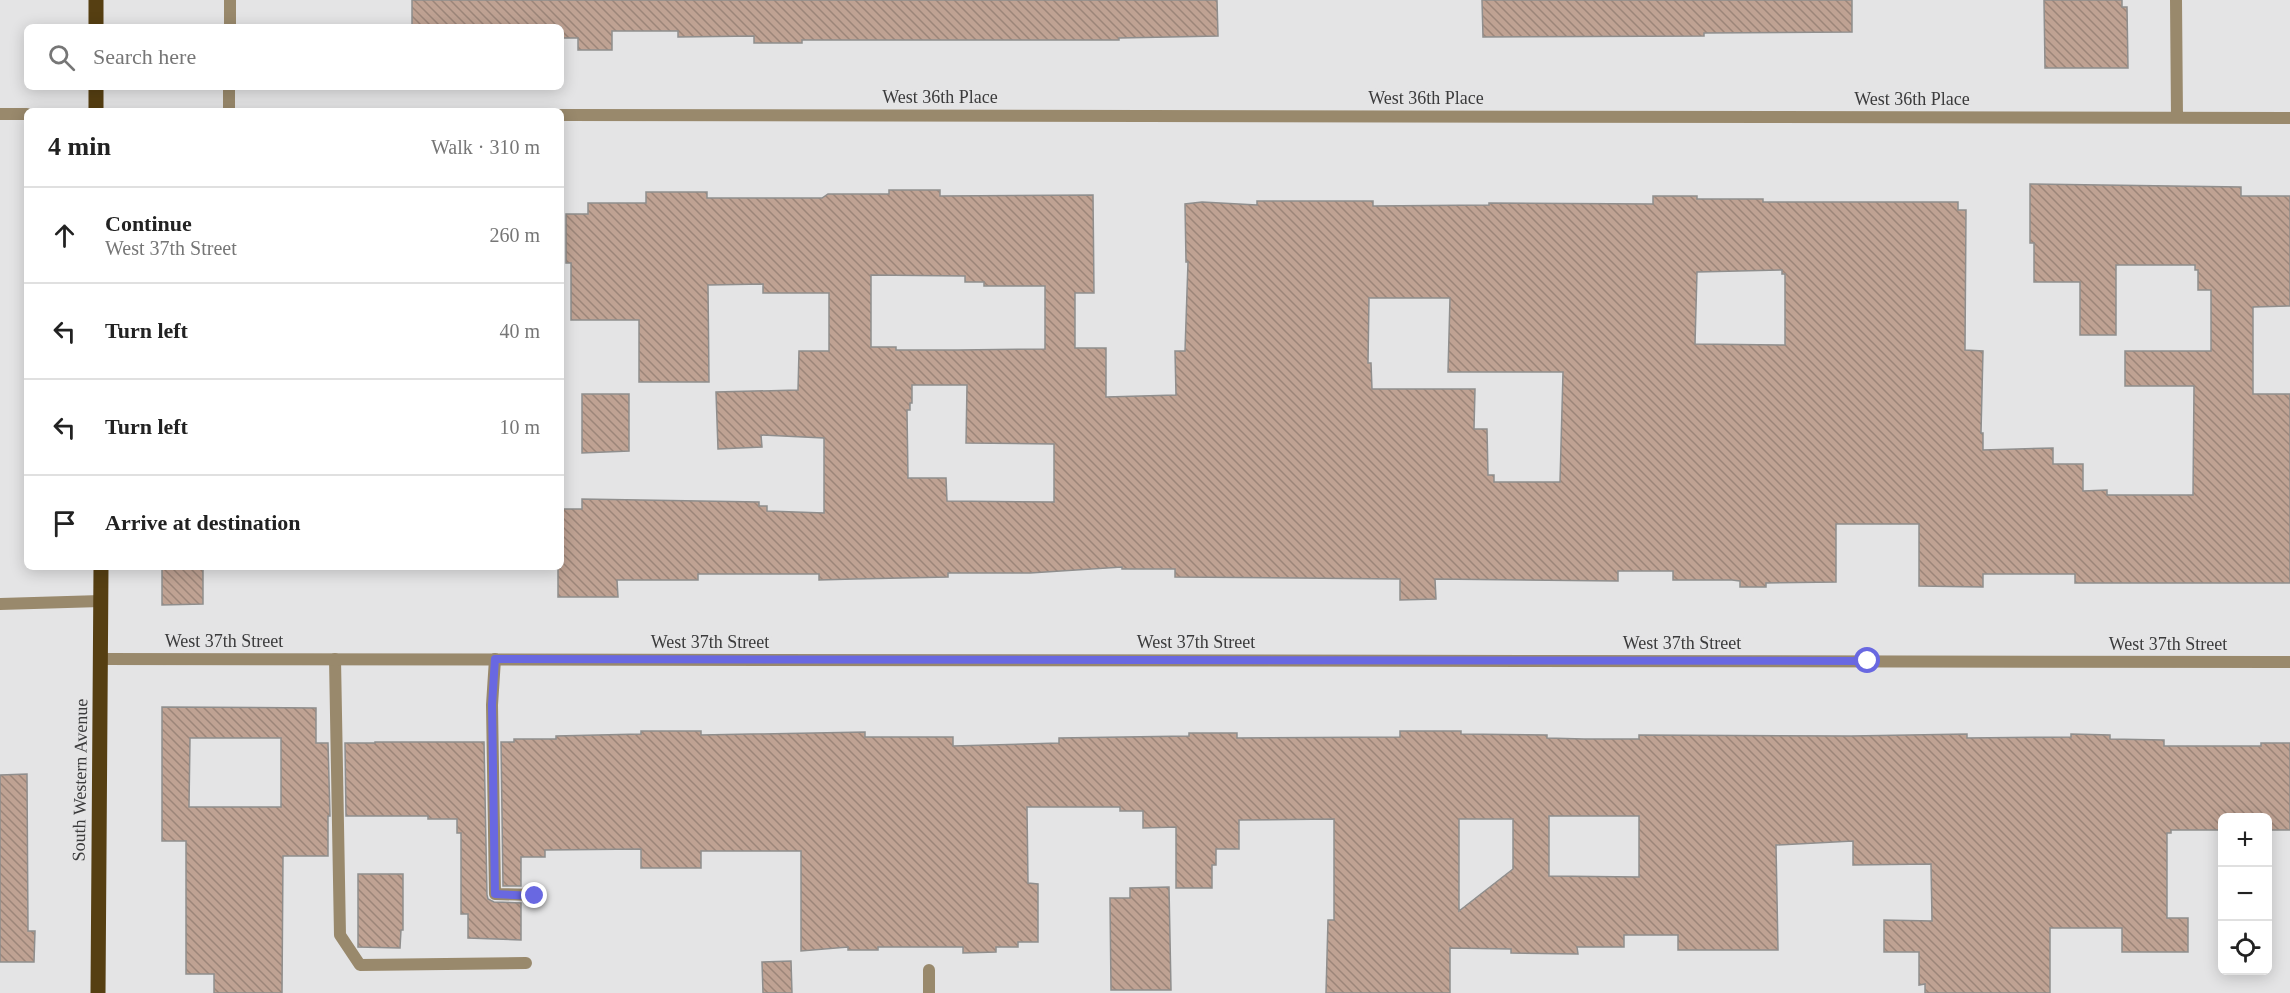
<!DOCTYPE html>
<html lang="en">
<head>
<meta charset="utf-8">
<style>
	body { margin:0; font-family:Georgia,serif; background:#f2f2f2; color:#222 }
	.controls { position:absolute; right:18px; bottom:18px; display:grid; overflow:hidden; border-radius:9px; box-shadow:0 3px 15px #0003 }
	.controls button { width:54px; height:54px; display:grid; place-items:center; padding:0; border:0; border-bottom:2px solid #e0e0e0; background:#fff; color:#222; font:30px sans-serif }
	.stop { position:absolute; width:18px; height:18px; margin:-14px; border:4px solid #6968e1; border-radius:50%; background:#fff }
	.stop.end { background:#6968e1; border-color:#fff; box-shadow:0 2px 6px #0008 }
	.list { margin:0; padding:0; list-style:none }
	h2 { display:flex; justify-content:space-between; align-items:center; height:78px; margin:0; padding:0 24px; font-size:26px }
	h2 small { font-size:20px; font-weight:400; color:#767676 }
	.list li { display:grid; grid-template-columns:39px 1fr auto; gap:18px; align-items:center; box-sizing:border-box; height:96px; padding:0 24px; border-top:2px solid #e0e0e0 }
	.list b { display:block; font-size:22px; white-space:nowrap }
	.list p { margin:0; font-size:20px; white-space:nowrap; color:#767676 }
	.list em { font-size:20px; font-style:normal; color:#767676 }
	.icon { flex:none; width:33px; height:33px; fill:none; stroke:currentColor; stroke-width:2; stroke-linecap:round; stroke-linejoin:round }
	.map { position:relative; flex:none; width:2290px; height:993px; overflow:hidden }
	.search { position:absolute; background:#fff; box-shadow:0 3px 15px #0003; left:24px; top:24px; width:540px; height:66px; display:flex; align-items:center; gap:15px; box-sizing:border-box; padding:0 21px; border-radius:9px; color:#767676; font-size:22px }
	.panel { position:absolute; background:#fff; box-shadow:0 3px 15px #0003; left:24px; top:108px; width:540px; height:462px; border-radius:9px }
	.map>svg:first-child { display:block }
</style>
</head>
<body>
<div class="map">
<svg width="2290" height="993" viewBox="0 0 2290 993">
	<defs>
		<pattern id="building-back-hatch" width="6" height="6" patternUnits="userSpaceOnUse" patternTransform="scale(1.5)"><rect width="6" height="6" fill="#bfa293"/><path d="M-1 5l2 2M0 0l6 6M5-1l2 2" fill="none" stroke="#9c8579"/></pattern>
	</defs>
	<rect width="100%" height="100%" fill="#e4e4e5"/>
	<path fill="url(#building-back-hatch)" stroke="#8f8e8d" stroke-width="1.5" fill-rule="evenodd" d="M 412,0 L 1217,0 L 1218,36 L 1119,38 L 1119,40 L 802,40 L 802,43 L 754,43 L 754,36 L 678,37 L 678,31 L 612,31 L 612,50 L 578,50 L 578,38 L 561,38 L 561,27 L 412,27 Z
		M 1482,0 L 1852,0 L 1852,32 L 1704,33 L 1704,36 L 1483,37 Z
		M 2044,0 L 2122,0 L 2122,7 L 2127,7 L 2128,68 L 2045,68 Z
		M 2030,184 L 2241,187 L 2241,196 L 2290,196 L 2290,306 L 2253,307 L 2253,394 L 2290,394 L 2290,583 L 2075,583 L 2075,574 L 1983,574 L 1983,587 L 1919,586 L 1919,524 L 1836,524 L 1836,582 L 1766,583 L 1766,587 L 1740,587 L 1740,581 L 1732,580 L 1673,580 L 1673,571 L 1618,571 L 1618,581 L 1435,579 L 1436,599 L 1400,600 L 1400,579 L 1175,577 L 1175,569 L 1122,569 L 1122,567 L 1030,573 L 948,573 L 948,577 L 854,579 L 819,580 L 819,574 L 698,574 L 698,580 L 617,580 L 618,597 L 558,597 L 558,567 L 561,567 L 561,509 L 582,509 L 582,499 L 759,502 L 759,506 L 767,506 L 767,511 L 824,513 L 824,438 L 761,435 L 762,447 L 718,449 L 716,392 L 798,390 L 799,351 L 829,351 L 829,293 L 763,293 L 763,284 L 708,285 L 709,382 L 639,382 L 639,320 L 571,320 L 571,263 L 566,263 L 566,214 L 588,214 L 588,203 L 646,203 L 646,192 L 707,192 L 707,198 L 822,198 L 828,194 L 889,194 L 889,190 L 940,190 L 940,196 L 1093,195 L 1094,293 L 1075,293 L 1075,348 L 1106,348 L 1106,397 L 1176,395 L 1175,351 L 1185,351 L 1188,262 L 1186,262 L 1185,204 L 1202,202 L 1257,205 L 1257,201 L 1373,201 L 1373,206 L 1489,205 L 1489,203 L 1653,204 L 1653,196 L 1697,196 L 1697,199 L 1763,199 L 1763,202 L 1958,202 L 1958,210 L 1966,210 L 1965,350 L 1983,351 L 1981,433 L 1983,433 L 1983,450 L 2053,448 L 2053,464 L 2083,464 L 2083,491 L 2107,490 L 2107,495 L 2193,495 L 2194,386 L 2125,386 L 2125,351 L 2211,351 L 2211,290 L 2198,290 L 2198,270 L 2195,270 L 2195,265 L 2116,265 L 2116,335 L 2080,335 L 2080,282 L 2034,282 L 2034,243 L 2030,243 ZM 1782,270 L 1782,274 L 1785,274 L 1785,345 L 1695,344 L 1697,272 ZM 871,275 L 965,276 L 965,282 L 984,282 L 984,286 L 1045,286 L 1045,349 L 958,350 L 896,350 L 896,347 L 871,347 ZM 1369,298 L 1450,298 L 1448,372 L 1563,372 L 1560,482 L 1494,482 L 1494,475 L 1488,475 L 1487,429 L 1474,429 L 1475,389 L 1372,389 L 1371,363 L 1368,363 ZM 912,385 L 967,385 L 966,443 L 1054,444 L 1054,502 L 947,501 L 946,478 L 908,478 L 907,410 L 910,410 L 910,403 L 912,403 Z
		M 582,394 L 629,394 L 629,451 L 582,453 Z
		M 162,567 L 203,567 L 203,604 L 162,605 Z
		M 162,707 L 316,708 L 316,743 L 328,743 L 330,816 L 328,816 L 328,856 L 283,856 L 282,993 L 214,993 L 214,974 L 186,974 L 186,841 L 162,841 ZM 190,738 L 281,738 L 281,807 L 189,807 Z
		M 641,731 L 701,731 L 701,735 L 865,732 L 865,737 L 953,737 L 953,746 L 1059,743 L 1059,738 L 1189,736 L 1189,733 L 1237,733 L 1237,738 L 1400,737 L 1400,731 L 1461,731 L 1461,734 L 1547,735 L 1547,738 L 1584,739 L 1639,739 L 1639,735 L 1851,736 L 1967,734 L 1967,738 L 2071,737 L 2071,734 L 2110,735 L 2110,739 L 2164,740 L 2164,746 L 2261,746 L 2261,743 L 2290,743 L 2290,830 L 2268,830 L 2268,818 L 2223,818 L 2223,830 L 2171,830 L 2171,833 L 2167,833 L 2167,918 L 2188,918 L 2188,952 L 2122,952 L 2122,928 L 2050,928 L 2050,993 L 1925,993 L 1925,984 L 1919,985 L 1919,952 L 1884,952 L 1884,920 L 1932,921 L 1931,864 L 1853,865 L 1853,841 L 1776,845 L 1778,950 L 1678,950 L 1678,935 L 1624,935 L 1624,947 L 1577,947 L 1578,954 L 1511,953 L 1511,949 L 1450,948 L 1450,993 L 1326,993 L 1328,920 L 1334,920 L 1334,819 L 1239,820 L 1239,849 L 1216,849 L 1216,865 L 1212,865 L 1212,888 L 1176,888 L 1176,827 L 1143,828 L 1143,811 L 1120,811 L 1120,807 L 1027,807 L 1028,883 L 1038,884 L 1038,942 L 1018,942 L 1018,947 L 996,947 L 996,952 L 963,953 L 963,947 L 878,947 L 878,950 L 848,950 L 848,947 L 801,951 L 801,851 L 701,851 L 701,868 L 641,868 L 641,849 L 545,850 L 545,857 L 521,857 L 521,886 L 503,886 L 501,742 L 514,742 L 514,739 L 556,739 L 556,736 L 641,734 ZM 1549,816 L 1639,816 L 1639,877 L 1549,876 ZM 1459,819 L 1513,819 L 1513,869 L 1459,911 Z
		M 375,742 L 484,742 L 487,895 L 488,899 L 494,902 L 521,903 L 521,940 L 468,938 L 468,914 L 461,914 L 461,833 L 457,833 L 457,819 L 428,819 L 428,816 L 346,816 L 345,743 L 375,743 Z
		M 27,774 L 28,931 L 35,931 L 34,962 L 0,962 L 0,775 Z
		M 358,874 L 403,874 L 403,930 L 401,930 L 400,948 L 358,947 Z
		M 1169,887 L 1171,990 L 1111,990 L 1110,898 L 1130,898 L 1130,888 Z
		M 791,961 L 792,993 L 763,993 L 762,962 Z"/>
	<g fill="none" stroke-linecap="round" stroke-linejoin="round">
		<path stroke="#99896c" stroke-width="12" d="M 230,0 L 230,27
			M 229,111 L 229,87
			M 335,659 L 340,935 L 360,965 L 526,963
			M 495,659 L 492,705 L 495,894 L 535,895
			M 929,993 L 929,970"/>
		<path stroke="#99896c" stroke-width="12" d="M 2176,0 L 2177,117
			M 0,114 L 27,114
			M 561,115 L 2290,118
			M 0,604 L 101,601
			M 101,659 L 2290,662"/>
		<path stroke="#563f12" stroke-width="15" d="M 96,27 L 96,0
			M 96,87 L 96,111
			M 98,993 L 101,567"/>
	</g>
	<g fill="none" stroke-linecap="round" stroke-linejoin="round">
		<path stroke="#6968e1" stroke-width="8" d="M 535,896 L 495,894 L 492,705 L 495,659 L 1868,661"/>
	</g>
	<g text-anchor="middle" stroke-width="6" stroke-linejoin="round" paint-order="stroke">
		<g font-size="18" fill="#3b3b3c" stroke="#e4e4e5">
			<text x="940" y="103">West 36th Place</text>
			<text x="1426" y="104">West 36th Place</text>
			<text x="1912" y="105">West 36th Place</text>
			<text x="224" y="647">West 37th Street</text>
			<text x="710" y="648">West 37th Street</text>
			<text x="1196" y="648">West 37th Street</text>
			<text x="1682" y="649">West 37th Street</text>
			<text x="2168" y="650">West 37th Street</text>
			<text transform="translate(80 780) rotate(-89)" y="6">South Western Avenue</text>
		</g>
	</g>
</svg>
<div class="controls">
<button>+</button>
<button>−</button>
<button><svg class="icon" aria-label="locate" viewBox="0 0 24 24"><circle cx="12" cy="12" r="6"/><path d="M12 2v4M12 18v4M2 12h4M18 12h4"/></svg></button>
</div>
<div class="stop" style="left:1868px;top:661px"></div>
<div class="stop end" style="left:535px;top:896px"></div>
<div class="search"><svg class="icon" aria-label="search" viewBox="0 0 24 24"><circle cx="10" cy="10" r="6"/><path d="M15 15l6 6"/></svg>Search here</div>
<section class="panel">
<h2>4 min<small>Walk · 310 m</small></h2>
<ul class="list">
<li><svg class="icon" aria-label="ahead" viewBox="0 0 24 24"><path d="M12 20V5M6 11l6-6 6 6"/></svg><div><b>Continue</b><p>West 37th Street</p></div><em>260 m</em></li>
<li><svg class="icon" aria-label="left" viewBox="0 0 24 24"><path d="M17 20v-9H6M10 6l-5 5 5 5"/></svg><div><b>Turn left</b></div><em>40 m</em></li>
<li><svg class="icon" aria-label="left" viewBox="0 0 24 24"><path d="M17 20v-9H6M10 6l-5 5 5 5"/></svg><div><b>Turn left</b></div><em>10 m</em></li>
<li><svg class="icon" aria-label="arrive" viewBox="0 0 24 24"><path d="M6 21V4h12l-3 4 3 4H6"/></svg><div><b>Arrive at destination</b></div></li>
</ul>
</section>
</div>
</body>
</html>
